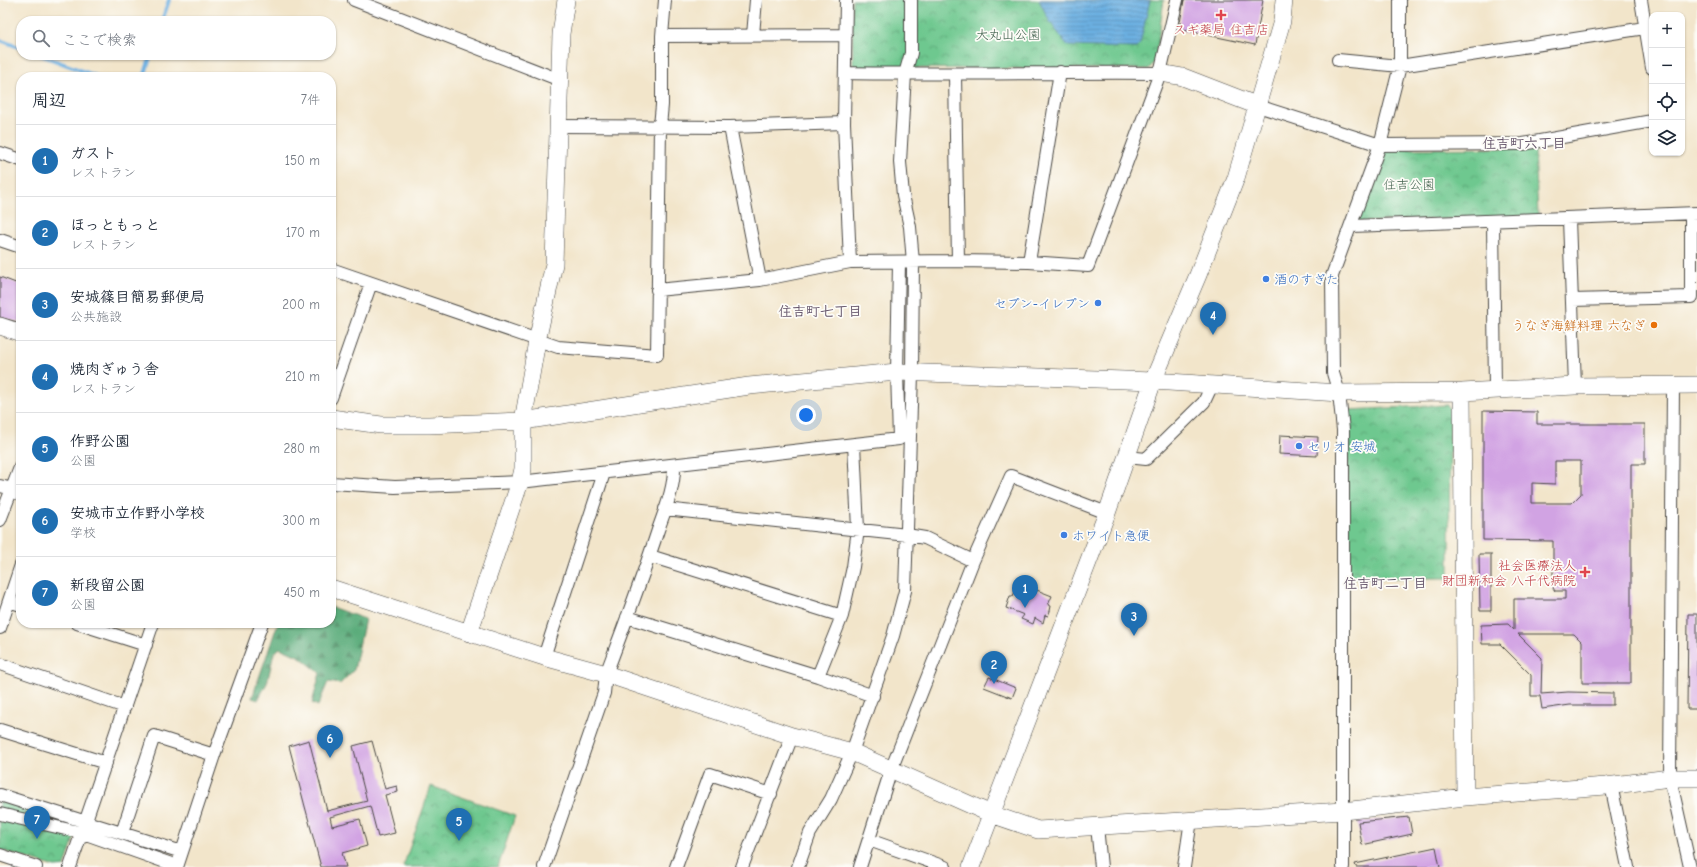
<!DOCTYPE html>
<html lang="ja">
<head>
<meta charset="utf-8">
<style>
	body { margin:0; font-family:"Comic Neue","Klee One",sans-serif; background:#f6f6f7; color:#1f2937 }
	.controls { position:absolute; right:12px; top:12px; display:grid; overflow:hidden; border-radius:8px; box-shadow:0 1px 3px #0004 }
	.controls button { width:36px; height:36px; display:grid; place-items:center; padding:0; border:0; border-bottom:1px solid #e0e1e3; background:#fff; color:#1f2937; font:20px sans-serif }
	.you { position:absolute; left:806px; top:415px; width:14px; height:14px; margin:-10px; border:3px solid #fff; border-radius:50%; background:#1a73e8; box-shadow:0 0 0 6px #1a73e833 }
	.badge { display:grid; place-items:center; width:26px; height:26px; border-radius:50%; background:#1f6fb2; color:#fff; font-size:13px; font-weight:700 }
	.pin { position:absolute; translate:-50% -33px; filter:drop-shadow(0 1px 2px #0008) }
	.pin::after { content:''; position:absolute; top:21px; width:14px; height:12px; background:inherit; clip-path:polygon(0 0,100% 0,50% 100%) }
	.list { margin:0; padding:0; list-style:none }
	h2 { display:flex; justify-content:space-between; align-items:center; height:52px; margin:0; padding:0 16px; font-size:17px }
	h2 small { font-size:13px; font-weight:400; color:#747a83 }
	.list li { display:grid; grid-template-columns:26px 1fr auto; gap:12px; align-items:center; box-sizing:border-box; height:72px; padding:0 16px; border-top:1px solid #e0e1e3 }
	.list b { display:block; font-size:15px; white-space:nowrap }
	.list p { margin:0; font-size:13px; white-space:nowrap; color:#747a83 }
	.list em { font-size:13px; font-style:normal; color:#747a83 }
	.icon { flex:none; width:22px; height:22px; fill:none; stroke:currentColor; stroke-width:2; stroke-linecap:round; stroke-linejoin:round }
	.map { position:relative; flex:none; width:1697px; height:867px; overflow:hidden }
	.search { position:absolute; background:#fff; box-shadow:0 1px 3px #0004; left:16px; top:16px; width:320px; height:44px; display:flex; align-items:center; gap:10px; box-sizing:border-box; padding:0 14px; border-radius:16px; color:#747a83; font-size:15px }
	.panel { position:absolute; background:#fff; box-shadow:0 1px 3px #0004; left:16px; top:72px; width:320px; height:556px; border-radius:16px }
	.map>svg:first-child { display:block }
</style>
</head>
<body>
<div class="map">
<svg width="1697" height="867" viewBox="0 0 1697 867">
	<defs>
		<pattern id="forest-firs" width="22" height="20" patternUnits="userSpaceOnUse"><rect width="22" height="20" fill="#5aac7a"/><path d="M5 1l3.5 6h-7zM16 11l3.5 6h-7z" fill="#4b8c64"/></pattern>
		<pattern id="park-crowns" width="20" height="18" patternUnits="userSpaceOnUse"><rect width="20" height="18" fill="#6ec88f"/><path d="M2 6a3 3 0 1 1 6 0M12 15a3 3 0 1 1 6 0" fill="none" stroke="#5ba375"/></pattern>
		<pattern id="water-rules" width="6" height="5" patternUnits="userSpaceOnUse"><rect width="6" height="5" fill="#6cb0e2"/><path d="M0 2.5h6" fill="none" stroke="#598fb7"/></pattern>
	</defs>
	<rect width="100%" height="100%" fill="#fdfcf7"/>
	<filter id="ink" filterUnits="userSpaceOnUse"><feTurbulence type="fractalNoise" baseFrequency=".025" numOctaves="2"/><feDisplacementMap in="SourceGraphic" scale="8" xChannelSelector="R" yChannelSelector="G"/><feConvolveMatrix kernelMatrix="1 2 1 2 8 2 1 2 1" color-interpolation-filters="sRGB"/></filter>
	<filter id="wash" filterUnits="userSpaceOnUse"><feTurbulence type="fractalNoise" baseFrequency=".012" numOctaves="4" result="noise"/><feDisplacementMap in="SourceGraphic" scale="16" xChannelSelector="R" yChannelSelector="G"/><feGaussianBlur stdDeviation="0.9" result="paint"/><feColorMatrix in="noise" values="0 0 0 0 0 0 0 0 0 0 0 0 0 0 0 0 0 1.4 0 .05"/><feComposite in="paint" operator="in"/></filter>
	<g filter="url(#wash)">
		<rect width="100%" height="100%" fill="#f2e5ca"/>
		<path fill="url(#forest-firs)" stroke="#426c52" d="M 331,607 L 365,619 L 354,670 L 340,684 L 328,682 L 318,706 L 312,703 L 320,673 L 300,657 L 280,648 L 274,653 L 267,683 L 258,700 L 252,698 L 278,623 L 331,623 Z"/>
		<path fill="url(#park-crowns)" stroke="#4c7a5d" d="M 852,0 L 1164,0 L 1155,61 L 1149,69 L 855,68 L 853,65 Z
			M 1535,148 L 1538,216 L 1358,222 L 1384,149 Z
			M 1447,405 L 1450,408 L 1449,578 L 1348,578 L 1348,410 Z
			M 431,786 L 515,816 L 498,867 L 403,867 Z
			M 0,801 L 74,825 L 77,829 L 65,866 L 55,867 L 0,850 Z"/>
		<path fill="url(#water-rules)" stroke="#4c6e86" d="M 1039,0 L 1150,0 L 1140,44 L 1136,48 L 1068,46 L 1050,22 Z"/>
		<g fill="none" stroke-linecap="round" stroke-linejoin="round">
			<path stroke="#6cb0e2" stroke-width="4" d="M 162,21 L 169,0
				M 0,40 L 21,48
				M 40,55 L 99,77
				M 144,77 L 151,55"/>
		</g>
		<g id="blocks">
			<path fill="#d1a3e3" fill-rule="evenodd" d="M 1184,0 L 1263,0 L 1255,45 L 1179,29 Z
				M 0,277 L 21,285 L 21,323 L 0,317 Z
				M 1483,411 L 1537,412 L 1537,424 L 1645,424 L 1645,464 L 1631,464 L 1631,683 L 1582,683 L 1582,642 L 1574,634 L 1518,634 L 1542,658 L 1541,694 L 1568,692 L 1613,693 L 1613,705 L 1570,705 L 1542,709 L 1540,696 L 1531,696 L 1531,675 L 1500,644 L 1482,644 L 1481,625 L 1508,624 L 1514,630 L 1514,599 L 1565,599 L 1565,591 L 1555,591 L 1553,588 L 1553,541 L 1483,540 ZM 1555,461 L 1581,461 L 1581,494 L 1572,503 L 1532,503 L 1532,483 L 1555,484 Z
				M 1280,435 L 1318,437 L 1317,456 L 1279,454 Z
				M 1479,554 L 1491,554 L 1491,611 L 1480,611 Z
				M 1019,583 L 1052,596 L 1048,605 L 1051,606 L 1050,611 L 1048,616 L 1045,615 L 1043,623 L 1035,618 L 1033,624 L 1021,619 L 1024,615 L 1006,608 L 1010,596 L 1013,596 Z
				M 1688,614 L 1697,614 L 1697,709 L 1687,709 Z
				M 989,677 L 1016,688 L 1012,698 L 984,687 Z
				M 309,740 L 327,811 L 367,801 L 353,746 L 372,741 L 385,789 L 397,786 L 398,792 L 385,795 L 395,833 L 378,837 L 370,806 L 330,817 L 332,826 L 360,819 L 367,846 L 342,853 L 346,867 L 321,867 L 289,746 Z
				M 1409,817 L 1412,834 L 1362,845 L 1358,822 Z
				M 1436,847 L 1440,867 L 1356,867 L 1355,864 Z"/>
		</g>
	</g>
	<g filter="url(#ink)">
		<use href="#blocks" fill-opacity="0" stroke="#494743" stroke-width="1"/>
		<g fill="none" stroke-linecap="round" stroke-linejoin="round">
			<defs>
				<path id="street" d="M 354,0 L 560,80
					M 846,0 L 844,123 L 850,262
					M 1641,0 L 1652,68
					M 753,35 L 756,0
					M 662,36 L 846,35
					M 1338,60 L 1400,66 L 1645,28
					M 846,73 C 950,75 1055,72 1160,73
					M 955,74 L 958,261
					M 1258,106 L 1380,145 L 1523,144 L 1652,121
					M 559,126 L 730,127 L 844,123
					M 730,127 L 760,280
					M 0,153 L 21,160
					M 1569,219 L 1575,386
					M 1493,222 L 1495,389
					M 1352,226 L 1697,213
					M 0,240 L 21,247
					M 1029,262 L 1060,72
					M 331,269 L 558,347 L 657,355 L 660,126 L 662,105 L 662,36 L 665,0
					M 657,290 L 760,280 L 850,262 L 958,261 L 1029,262 L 1088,266 L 1160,73 L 1177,0
					M 1572,300 L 1691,297 L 1691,214
					M 1673,386 L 1670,778 L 1690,867
					M 331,398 L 371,283
					M 1127,457 L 1146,459 L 1204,402 L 1212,385
					M 331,483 L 395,487 L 520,482 L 899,439 L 897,372 L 899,262
					M 0,486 L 13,489
					M 665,509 L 907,535 L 925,538 L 973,561
					M 0,520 L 21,465
					M 650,556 L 842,616
					M 9,601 L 21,605
					M 627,617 L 818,676 L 873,696
					M 77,623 L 146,645
					M 0,628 L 21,565
					M 544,657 L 604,473
					M 0,664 L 125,707
					M 818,676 L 842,616 L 853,567 L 858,529 L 854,444
					M 0,730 L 106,763
					M 1611,785 L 1628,867
					M 0,795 L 182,852
					M 0,814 L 83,833 L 177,866
					M 1097,826 L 1101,867
					M 122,833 L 154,736 L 214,755
					M 869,840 L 945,867
					M 0,855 L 36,867
					M 70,867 L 153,623
					M 177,867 L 214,755 L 262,623
					M 544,867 L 604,693 L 606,674 C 624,626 642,579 658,530 C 665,510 675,487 674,465
					M 676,867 L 710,774 L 771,794
					M 742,867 L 792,736
					M 798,867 L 810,833 L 831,799 L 852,752 L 893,636 L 905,591 L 912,374 L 913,262 L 910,227 L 903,195 L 900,162 L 905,74 L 911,53 L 911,0
					M 860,867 L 891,770 L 973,561 L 1011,476 L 1107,513
					M 1184,867 L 1191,820
					M 1343,867 L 1343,430 L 1339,393 L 1333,373 L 1332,276 L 1380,145 L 1400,66 L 1400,0"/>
				<path id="secondary" d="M 1160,73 L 1183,77 L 1258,106
					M 0,326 L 21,333
					M 1462,392 L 1465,797
					M 331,418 L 381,425 L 429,425 L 523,421 L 749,386 L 897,372 L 1153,381 L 1339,393 L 1462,392 L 1575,386 L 1697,385
					M 13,489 L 21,492
					M 331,588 L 544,657 L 606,674 L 792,736 L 852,752 L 991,814 L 1038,830 L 1343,811 L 1465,797 L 1606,786 L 1670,778 L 1697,778
					M 469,633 L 520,482 L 523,469 L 523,421 L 537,341 L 554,264 L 561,34 L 566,0
					M 971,867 L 1107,513 L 1153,381 L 1198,275 L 1236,178 L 1282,21 L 1284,0"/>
			</defs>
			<use href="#street" stroke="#494743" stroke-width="14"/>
			<use href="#secondary" stroke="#494743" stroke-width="18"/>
			<use href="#street" stroke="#fff" stroke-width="12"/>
			<use href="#secondary" stroke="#fff" stroke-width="17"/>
		</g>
	</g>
	<g fill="#e0444e" stroke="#fdfcf7" stroke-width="1.5">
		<path d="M1219 9h4v4h4v4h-4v4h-4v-4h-4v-4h4z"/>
		<path d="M1583 566h4v4h4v4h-4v4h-4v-4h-4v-4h4z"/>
	</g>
	<g fill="#3f7fe0" stroke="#fdfcf7" stroke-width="1.5">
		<circle cx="1266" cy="279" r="4"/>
		<circle cx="1098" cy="303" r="4"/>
		<circle cx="1299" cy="446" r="4"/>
		<circle cx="1064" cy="535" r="4"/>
	</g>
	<circle fill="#e8710a" stroke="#fdfcf7" stroke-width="1.5" cx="1654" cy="325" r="4"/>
	<g text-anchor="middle" stroke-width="3.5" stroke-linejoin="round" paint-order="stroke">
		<g font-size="13" fill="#be3a42" stroke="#fdfcf7">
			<text x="1221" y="34">スギ薬局 住吉店</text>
			<text x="1576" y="570" text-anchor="end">社会医療法人<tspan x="1576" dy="15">財団新和会 八千代病院</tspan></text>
		</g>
		<g font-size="13" fill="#42624e" stroke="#fdfcf7">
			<text x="1008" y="39">大丸山公園</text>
			<text x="1409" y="189">住吉公園</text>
		</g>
		<g font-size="13" fill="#366cbe" stroke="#fdfcf7" text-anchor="start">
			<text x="1274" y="284">酒のすぎた</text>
			<text x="1090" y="308" text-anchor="end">セブン-イレブン</text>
			<text x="1307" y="451">セリオ 安城</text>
			<text x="1072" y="540">ホワイト急便</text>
		</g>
		<g font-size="13" fill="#c56008" stroke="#fdfcf7" text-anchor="end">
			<text x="1646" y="330">うなぎ海鮮料理 六なぎ</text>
		</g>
		<g font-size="14" font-weight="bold" fill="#65556b" stroke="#fdfcf7">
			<text x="1524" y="148">住吉町六丁目</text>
			<text x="820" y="316">住吉町七丁目</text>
			<text x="1385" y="588">住吉町二丁目</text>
		</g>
	</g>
</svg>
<div class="controls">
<button>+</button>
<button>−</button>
<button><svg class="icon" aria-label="locate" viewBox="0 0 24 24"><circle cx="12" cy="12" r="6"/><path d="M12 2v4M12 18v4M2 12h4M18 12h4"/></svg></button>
<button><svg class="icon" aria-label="layers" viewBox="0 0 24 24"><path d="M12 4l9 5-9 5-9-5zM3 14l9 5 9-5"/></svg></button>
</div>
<div class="you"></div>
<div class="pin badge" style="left:1025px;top:608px">1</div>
<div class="pin badge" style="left:994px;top:684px">2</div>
<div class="pin badge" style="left:1134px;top:636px">3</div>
<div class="pin badge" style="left:1213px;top:335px">4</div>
<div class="pin badge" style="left:459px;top:841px">5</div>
<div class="pin badge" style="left:330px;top:758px">6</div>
<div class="pin badge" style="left:37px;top:839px">7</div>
<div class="search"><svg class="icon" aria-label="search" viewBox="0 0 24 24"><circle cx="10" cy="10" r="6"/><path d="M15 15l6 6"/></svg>ここで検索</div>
<section class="panel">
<h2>周辺<small>7件</small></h2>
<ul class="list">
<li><span class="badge">1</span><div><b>ガスト</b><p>レストラン</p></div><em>150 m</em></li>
<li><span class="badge">2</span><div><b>ほっともっと</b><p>レストラン</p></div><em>170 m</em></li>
<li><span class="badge">3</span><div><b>安城篠目簡易郵便局</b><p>公共施設</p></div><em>200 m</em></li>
<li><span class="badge">4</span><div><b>焼肉ぎゅう舎</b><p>レストラン</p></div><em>210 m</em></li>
<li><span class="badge">5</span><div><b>作野公園</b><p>公園</p></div><em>280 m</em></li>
<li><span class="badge">6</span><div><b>安城市立作野小学校</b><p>学校</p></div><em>300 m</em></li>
<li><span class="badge">7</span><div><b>新段留公園</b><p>公園</p></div><em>450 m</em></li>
</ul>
</section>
</div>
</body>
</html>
